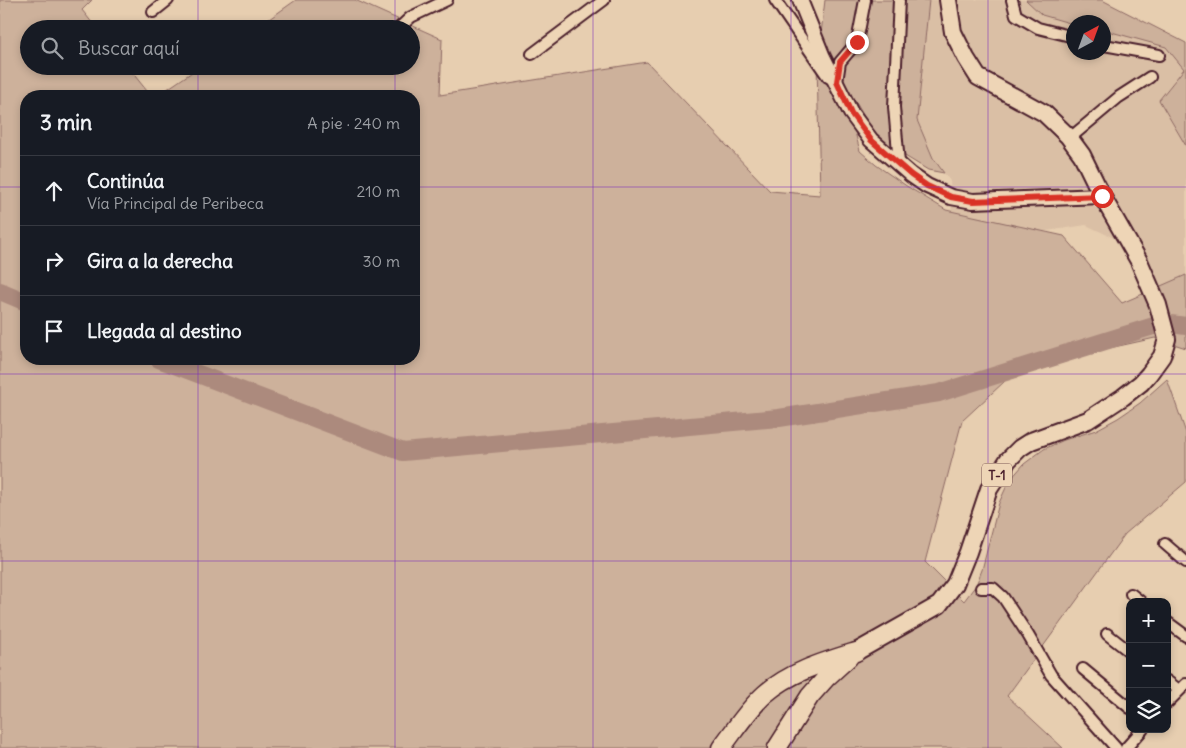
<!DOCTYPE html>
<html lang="es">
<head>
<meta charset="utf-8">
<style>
	body { margin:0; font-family:Delius,sans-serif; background:#242831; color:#f1f3f6 }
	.controls { position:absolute; right:15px; bottom:15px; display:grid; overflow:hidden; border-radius:10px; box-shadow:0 2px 8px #0003 }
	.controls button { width:45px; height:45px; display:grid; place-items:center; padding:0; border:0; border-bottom:1px solid #363941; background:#171b24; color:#f1f3f6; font:25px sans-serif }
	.compass { position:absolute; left:1066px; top:15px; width:45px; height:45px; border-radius:50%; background:#171b24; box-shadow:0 2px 8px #0003; rotate:41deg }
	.stop { position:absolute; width:15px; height:15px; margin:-11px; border:4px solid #d93025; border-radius:50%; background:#fff }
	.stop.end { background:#d93025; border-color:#fff; box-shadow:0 1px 5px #0008 }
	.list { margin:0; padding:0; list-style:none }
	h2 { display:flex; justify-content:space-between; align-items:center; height:65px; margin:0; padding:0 20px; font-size:21px }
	h2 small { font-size:16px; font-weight:400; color:#9ea1a6 }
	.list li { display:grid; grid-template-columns:32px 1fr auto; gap:15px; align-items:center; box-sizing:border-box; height:70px; padding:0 20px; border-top:1px solid #363941 }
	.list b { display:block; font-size:19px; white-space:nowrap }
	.list p { margin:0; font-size:16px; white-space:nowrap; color:#9ea1a6 }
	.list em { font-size:16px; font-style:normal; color:#9ea1a6 }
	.icon { flex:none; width:28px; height:28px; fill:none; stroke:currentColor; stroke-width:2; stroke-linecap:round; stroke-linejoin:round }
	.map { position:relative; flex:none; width:1186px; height:748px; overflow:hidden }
	.search { position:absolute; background:#171b24; box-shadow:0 2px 8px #0003; left:20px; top:20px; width:400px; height:55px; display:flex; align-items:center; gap:12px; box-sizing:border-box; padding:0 18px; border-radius:28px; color:#9ea1a6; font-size:19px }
	.panel { position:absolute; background:#171b24; box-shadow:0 2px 8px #0003; left:20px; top:90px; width:400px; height:275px; border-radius:20px }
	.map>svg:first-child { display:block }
</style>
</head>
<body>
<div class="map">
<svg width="1186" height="748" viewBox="0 0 1186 748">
	<rect width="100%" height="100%" fill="#e7ceb0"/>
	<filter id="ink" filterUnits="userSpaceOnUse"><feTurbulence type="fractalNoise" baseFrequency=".02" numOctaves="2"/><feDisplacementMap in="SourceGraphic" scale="10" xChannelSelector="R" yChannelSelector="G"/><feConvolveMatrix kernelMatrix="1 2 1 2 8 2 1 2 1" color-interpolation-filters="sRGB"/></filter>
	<g filter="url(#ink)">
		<path fill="#dabfa5" d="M 929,0 L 1026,0 L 1042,15 L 1073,24 L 1074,52 L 1104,52 L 1104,30 L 1166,47 L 1184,69 L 1159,100 L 1186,146 L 1186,275 L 1146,293 L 1127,251 L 1114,238 L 1086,225 L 1027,234 L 952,214 L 950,181 L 933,158 L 917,120 Z"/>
		<path fill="#cdb19b" stroke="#8c6863" d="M 0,0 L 92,0 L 82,10 L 97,29 L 29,29 L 29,66 L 127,66 L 151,96 L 26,96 L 26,359 L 414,359 L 414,96 L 157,96 L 201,66 L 411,66 L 411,29 L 255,29 L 296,0 L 355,0 L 442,39 L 440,95 L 647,62 L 770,191 L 820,195 L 817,63 L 842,83 L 860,151 L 876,165 L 908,187 L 946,210 L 1064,236 L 1122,303 L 1186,275 L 1186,348 L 1155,338 L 1019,368 L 962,421 L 925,562 L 964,601 L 976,585 L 982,570 L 999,503 L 1009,481 L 1024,464 L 1044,449 L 1064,440 L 1096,430 L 1118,418 L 1140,403 L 1167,379 L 1186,433 L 1186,482 L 1125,534 L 1007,696 L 1063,748 L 0,748 Z
			M 825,0 L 929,0 L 917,120 L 933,158 L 944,173 L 928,170 L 877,139 L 843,80 L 838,81 L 818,59 Z
			M 1026,0 L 1102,0 L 1186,43 L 1186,146 L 1159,100 L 1184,69 L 1166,47 L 1104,30 L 1104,22 L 1073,24 L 1042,15 Z"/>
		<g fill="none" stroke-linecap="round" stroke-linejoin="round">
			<path stroke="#ac8a7d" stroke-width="18" d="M 0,291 L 26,302
				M 159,359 L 403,452 L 779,418 L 939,393 L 1163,323 L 1186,326"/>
			<defs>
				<path id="minor" d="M 775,0 L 828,77 L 837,82 L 840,62 L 857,42 L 865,0
					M 899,0 L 894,107 L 899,163
					M 1012,0 L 1016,15 L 1038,28 L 1074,37
					M 153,12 L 168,0
					M 398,29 L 411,17 L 447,0
					M 1104,45 L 1159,55
					M 532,54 L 604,0
					M 1070,138 L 1119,97 L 1150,77
					M 1165,544 L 1186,562
					M 981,588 L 993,588 L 1003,597 L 1028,635 L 1051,675 L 1116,748
					M 1131,594 L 1141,602
					M 1167,622 L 1186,636
					M 1107,634 L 1130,652
					M 1083,669 L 1130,708
					M 1167,681 L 1179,690
					M 1167,703 L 1186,684
					M 1126,748 L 1143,729"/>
				<path id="secondary" d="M 800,0 L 823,57 L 851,113 L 871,140 L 911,175 L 927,186 L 951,197 L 973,201 L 1102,196"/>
				<path id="trunk" d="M 856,652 L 939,605 L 955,584 L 968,552 L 989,489 L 1008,460 L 1020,448 L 1031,441 L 1088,420 L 1123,397 L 1141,383 L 1149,374 L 1162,356 L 1167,339 L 1158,305 L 1139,261 L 1102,196 L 1082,155 L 1068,136 L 1044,113 L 978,77 L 966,58 L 953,32 L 948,0"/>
				<path id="motorway" d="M 721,748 C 735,730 748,709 765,694 C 790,672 824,662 856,652
					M 777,748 L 810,696 L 827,677 L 849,657"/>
			</defs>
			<use href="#minor" stroke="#4a1f2b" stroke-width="14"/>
			<use href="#secondary" stroke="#4a1f2b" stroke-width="18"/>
			<use href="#trunk" stroke="#4a1f2b" stroke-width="20"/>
			<use href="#motorway" stroke="#4a1f2b" stroke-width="21"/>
			<use href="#minor" stroke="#eed5b6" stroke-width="10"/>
			<use href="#secondary" stroke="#eed5b6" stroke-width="14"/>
			<use href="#trunk" stroke="#eed5b6" stroke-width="16"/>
			<use href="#motorway" stroke="#eed5b6" stroke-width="18"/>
		</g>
	</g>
	<g fill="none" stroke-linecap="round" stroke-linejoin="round" filter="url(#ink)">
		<path stroke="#d93025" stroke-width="6" d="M 857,42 L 840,62 L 837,82 L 851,113 L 871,140 L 911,175 L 927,186 L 951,197 L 973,201 L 1102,196"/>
	</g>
	<path fill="none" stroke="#7b2cbf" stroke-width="1" stroke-opacity="0.55" d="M 198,0 L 198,29M 395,0 L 395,29M 593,0 L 593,748M 791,0 L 791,748M 988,0 L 988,748M 198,66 L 198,96M 395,66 L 395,96M 0,187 L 26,187M 414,187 L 1186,187M 198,359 L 198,748M 395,359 L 395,748M 0,374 L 1186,374M 0,561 L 1186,561"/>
	<g text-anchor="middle" stroke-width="5" stroke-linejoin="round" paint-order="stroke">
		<rect fill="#eed5b6" stroke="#7b5655" stroke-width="1" x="982" y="463.5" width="30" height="23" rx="4"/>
		<g font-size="14" font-weight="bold" fill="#4a1f2b">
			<text x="997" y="480">T-1</text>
		</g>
	</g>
</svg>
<div class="controls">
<button>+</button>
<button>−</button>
<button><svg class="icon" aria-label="layers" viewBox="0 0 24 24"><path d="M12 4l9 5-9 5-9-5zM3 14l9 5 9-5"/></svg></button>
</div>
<svg class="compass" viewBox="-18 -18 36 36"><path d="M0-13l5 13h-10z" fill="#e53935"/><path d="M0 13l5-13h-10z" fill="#9ea1a6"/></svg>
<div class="stop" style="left:1102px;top:196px"></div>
<div class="stop end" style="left:857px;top:42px"></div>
<div class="search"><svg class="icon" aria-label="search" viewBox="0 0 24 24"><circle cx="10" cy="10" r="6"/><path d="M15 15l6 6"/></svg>Buscar aquí</div>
<section class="panel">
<h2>3 min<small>A pie · 240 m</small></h2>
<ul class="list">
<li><svg class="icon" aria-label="ahead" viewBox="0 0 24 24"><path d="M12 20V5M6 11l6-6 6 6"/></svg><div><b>Continúa</b><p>Vía Principal de Peribeca</p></div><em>210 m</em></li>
<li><svg class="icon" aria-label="right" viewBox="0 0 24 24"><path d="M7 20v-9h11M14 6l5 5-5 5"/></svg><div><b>Gira a la derecha</b></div><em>30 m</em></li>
<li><svg class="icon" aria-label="arrive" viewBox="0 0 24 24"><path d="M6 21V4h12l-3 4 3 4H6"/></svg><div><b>Llegada al destino</b></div></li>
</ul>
</section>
</div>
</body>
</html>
